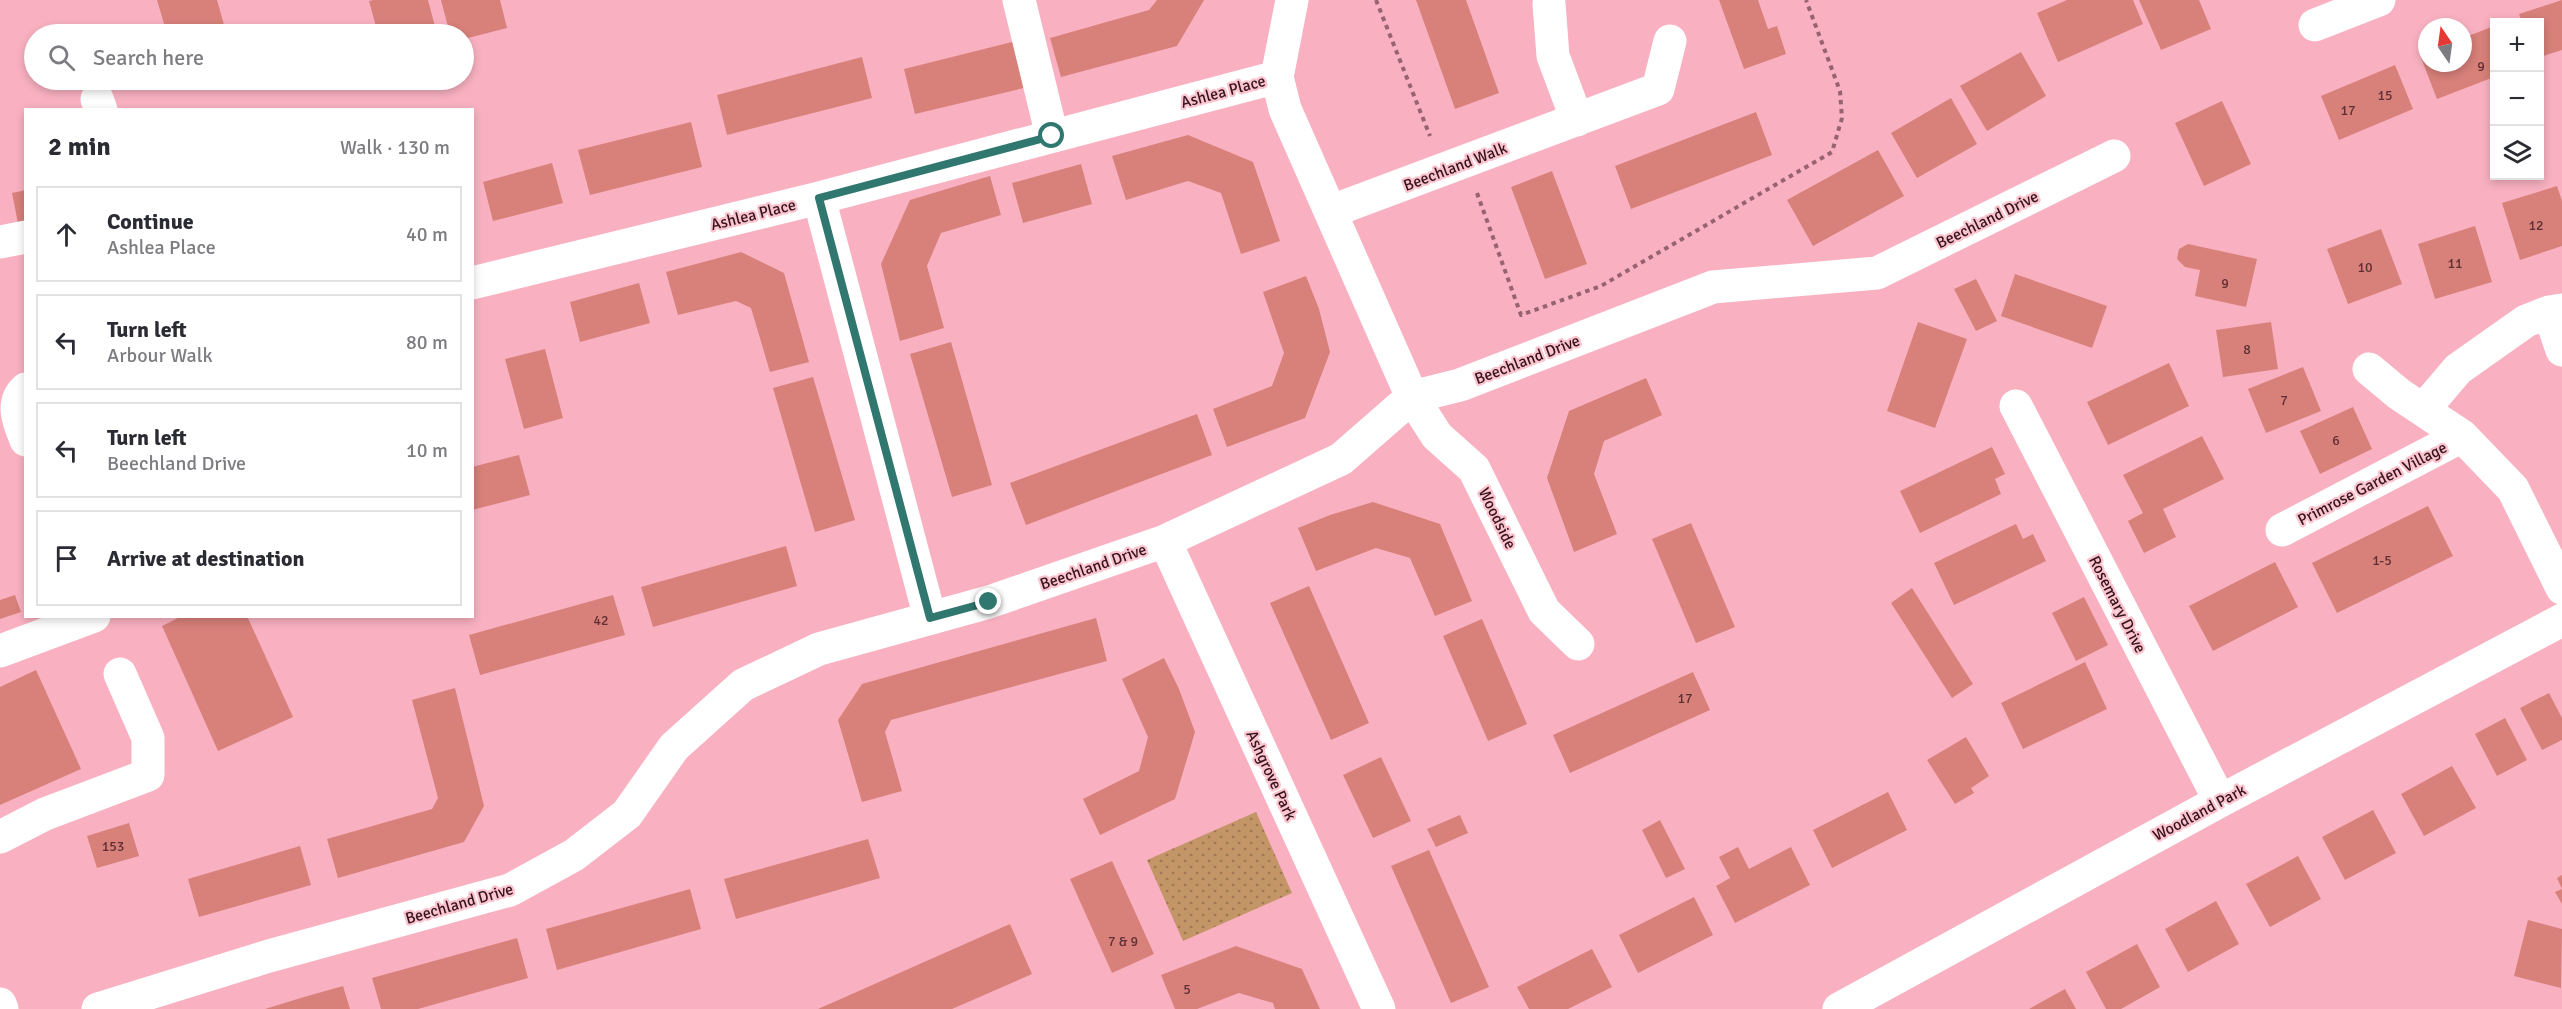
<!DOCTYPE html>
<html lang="en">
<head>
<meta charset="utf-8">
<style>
	body { margin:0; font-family:Signika,sans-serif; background:#f7f7f7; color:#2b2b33 }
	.controls { position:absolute; right:18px; top:18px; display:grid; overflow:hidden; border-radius:0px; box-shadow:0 3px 9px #0003 }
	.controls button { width:54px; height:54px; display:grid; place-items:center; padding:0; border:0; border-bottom:2px solid #e1e1e2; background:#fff; color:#2b2b33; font:30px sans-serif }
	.compass { position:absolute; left:2418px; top:18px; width:54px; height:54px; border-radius:50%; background:#fff; box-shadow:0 3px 9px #0003; rotate:347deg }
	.stop { position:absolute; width:18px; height:18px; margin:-14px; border:4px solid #30776f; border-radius:50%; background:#fff }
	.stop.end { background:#30776f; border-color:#fff; box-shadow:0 2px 6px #0008 }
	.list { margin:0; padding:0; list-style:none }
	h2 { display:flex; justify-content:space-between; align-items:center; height:78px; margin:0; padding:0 24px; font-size:26px }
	h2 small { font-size:20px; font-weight:400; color:#7c7c81 }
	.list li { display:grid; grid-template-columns:39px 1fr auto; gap:18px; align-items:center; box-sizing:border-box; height:96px; margin:0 12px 12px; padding:0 12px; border:2px solid #e1e1e2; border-radius:0px }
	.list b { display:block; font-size:22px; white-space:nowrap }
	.list p { margin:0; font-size:20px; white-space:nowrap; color:#7c7c81 }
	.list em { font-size:20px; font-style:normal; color:#7c7c81 }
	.icon { flex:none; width:33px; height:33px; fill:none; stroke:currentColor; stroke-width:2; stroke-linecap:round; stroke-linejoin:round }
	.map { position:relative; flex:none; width:2562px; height:1009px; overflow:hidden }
	.search { position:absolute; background:#fff; box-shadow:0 3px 9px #0003; left:24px; top:24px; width:450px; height:66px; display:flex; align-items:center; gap:15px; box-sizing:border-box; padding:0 21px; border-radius:33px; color:#7c7c81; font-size:22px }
	.panel { position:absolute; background:#fff; box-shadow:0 3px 9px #0003; left:24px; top:108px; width:450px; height:510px; border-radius:0px }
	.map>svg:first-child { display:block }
</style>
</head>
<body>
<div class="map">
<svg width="2562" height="1009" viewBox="0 0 2562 1009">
	<defs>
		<pattern id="grass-dots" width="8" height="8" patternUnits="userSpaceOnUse" patternTransform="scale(1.5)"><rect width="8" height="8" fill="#c39567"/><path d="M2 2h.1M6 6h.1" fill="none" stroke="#9f7854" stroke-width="1.8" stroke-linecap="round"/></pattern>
	</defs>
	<rect width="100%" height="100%" fill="#f9b1c1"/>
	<path fill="url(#grass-dots)" d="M 1256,812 L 1292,893 L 1183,941 L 1147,860 Z"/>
	<path fill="#d8807a" d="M 157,0 L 217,0 L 226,32 L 218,34 L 167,34 Z
		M 374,0 L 428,0 L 437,34 L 378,34 L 369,1 Z
		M 441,0 L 500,0 L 507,28 L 464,39 L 464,34 L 450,34 Z
		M 1157,0 L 1204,0 L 1177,46 L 1061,77 L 1050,38 L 1149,10 Z
		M 1416,0 L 1466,0 L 1499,93 L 1455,109 Z
		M 1719,0 L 1758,0 L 1768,29 L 1777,26 L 1786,54 L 1744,69 Z
		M 2067,0 L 2133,0 L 2143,24 L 2058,62 L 2037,13 Z
		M 2139,0 L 2199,0 L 2211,29 L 2161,50 Z
		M 2562,0 L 2562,50 L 2540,57 L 2540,22 L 2522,22 L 2519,14 Z
		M 2494,26 L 2494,77 L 2437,99 L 2420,55 L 2427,52 L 2427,63 L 2463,63 L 2463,38 Z
		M 1016,41 L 1028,87 L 915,114 L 904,69 Z
		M 2021,52 L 2046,96 L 1987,131 L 1960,86 Z
		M 862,57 L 872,98 L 727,135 L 717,95 Z
		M 2395,65 L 2413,109 L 2339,140 L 2321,96 Z
		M 1951,98 L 1977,144 L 1917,178 L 1891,133 Z
		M 2222,101 L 2251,164 L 2204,186 L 2175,123 Z
		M 1756,112 L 1772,155 L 1631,209 L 1615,166 Z
		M 691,122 L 702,167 L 590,195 L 578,150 Z
		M 1188,135 L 1253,162 L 1280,241 L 1241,254 L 1221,193 L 1188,181 L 1126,200 L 1112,156 Z
		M 1878,150 L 1904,196 L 1813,246 L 1787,200 Z
		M 552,163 L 563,203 L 493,221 L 483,182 Z
		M 1081,164 L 1092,204 L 1023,223 L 1012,183 Z
		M 1552,171 L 1587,264 L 1545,279 L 1511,187 Z
		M 990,176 L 1001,215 L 941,233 L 927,266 L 944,328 L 900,341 L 881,264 L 910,200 Z
		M 2557,186 L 2562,201 L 2562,246 L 2520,260 L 2502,203 Z
		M 26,190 L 26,222 L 18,223 L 12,193 Z
		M 2475,226 L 2492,282 L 2435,299 L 2418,244 Z
		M 2381,229 L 2402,284 L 2348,304 L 2327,249 Z
		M 2188,244 L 2257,259 L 2246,307 L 2195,296 L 2200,270 L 2185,267 L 2177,259 L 2179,249 Z
		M 741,252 L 784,273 L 809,362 L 770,372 L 751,308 L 736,301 L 678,315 L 666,272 Z
		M 2015,274 L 2107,306 L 2092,348 L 2001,316 Z
		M 1306,276 L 1319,309 L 1330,352 L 1305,418 L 1227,447 L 1213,409 L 1272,386 L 1284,353 L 1263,292 Z
		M 1976,279 L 1997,321 L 1976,331 L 1954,289 Z
		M 639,283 L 650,323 L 580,342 L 570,302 Z
		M 1918,322 L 1967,339 L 1935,428 L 1887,411 Z
		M 2271,322 L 2278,369 L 2223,377 L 2216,330 Z
		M 951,342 L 992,485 L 952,497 L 910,354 Z
		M 545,349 L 563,418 L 524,429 L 505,359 Z
		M 2169,363 L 2189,406 L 2108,445 L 2087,402 Z
		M 2303,367 L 2321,411 L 2266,433 L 2248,389 Z
		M 813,377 L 855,520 L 815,532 L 773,388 Z
		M 1646,378 L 1662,415 L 1604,441 L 1594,474 L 1617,534 L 1574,552 L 1547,478 L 1569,411 Z
		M 2353,407 L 2372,449 L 2320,474 L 2300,431 Z
		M 1197,414 L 1212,455 L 1026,525 L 1010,483 Z
		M 2202,436 L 2224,479 L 2163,509 L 2176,537 L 2144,553 L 2128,521 L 2143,513 L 2123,475 Z
		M 1992,447 L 2005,474 L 1995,479 L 2001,494 L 1920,533 L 1900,491 Z
		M 519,455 L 530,495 L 472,510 L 472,467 Z
		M 1373,502 L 1440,524 L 1472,601 L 1435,616 L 1410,558 L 1376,548 L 1316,571 L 1298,528 L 1330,515 Z
		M 2428,506 L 2453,556 L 2337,613 L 2312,563 Z
		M 1691,523 L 1735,627 L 1696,643 L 1652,539 Z
		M 2016,524 L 2023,539 L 2033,534 L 2046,561 L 1954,605 L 1934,563 Z
		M 786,546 L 797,586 L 653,627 L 641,587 Z
		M 2275,562 L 2298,607 L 2213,651 L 2189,606 Z
		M 1309,586 L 1369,723 L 1331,740 L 1270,603 Z
		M 1912,588 L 1973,684 L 1952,698 L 1891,603 Z
		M 15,595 L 21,612 L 0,619 L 0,600 Z
		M 613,595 L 625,635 L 480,675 L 469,635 Z
		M 2084,597 L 2108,645 L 2076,661 L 2052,613 Z
		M 182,616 L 247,616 L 293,717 L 218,751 L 162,626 Z
		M 1096,618 L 1107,661 L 891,720 L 885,732 L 902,791 L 862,802 L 838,720 L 862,684 Z
		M 1482,619 L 1527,724 L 1488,741 L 1443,636 Z
		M 1164,658 L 1179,689 L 1195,732 L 1175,799 L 1100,835 L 1083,799 L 1139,771 L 1148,737 L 1122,679 Z
		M 2085,662 L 2107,709 L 2023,749 L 2001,703 Z
		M 36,670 L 81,769 L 0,805 L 0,687 Z
		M 1693,672 L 1710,710 L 1570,773 L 1553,735 Z
		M 455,688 L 484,806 L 464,842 L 338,878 L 327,839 L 432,809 L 438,798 L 412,700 Z
		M 2549,693 L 2562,718 L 2562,740 L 2542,750 L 2520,708 Z
		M 2505,718 L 2527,760 L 2497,776 L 2475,734 Z
		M 1966,737 L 1989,776 L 1971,788 L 1974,793 L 1955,804 L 1927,760 Z
		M 1381,757 L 1411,821 L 1373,838 L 1343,775 Z
		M 2452,766 L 2476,808 L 2424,836 L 2401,794 Z
		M 1888,792 L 1907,830 L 1832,868 L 1813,830 Z
		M 2373,810 L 2396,853 L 2345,880 L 2322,837 Z
		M 1460,815 L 1468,833 L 1436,847 L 1427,829 Z
		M 1660,820 L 1685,869 L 1666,878 L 1642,830 Z
		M 129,823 L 139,856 L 97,868 L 87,836 Z
		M 868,839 L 880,878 L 736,919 L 724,879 Z
		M 300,846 L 311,885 L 199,917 L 188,879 Z
		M 1738,847 L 1749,869 L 1791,847 L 1810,885 L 1735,923 L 1716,886 L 1730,878 L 1719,857 Z
		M 1429,850 L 1489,987 L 1451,1003 L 1391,866 Z
		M 2298,856 L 2321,899 L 2270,927 L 2246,884 Z
		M 1112,861 L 1154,954 L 1112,973 L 1070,879 Z
		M 2562,875 L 2562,904 L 2555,892 L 2562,889 L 2557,878 Z
		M 690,889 L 701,929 L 557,970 L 546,929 Z
		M 1694,897 L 1713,935 L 1638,973 L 1619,935 Z
		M 2216,901 L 2239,944 L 2188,972 L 2165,929 Z
		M 2528,920 L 2562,929 L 2561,988 L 2514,976 Z
		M 1010,924 L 1032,974 L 952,1009 L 818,1009 Z
		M 517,938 L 528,978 L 418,1009 L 381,1009 L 372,978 Z
		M 2137,944 L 2160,987 L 2121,1009 L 2106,1009 L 2086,972 Z
		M 1236,946 L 1302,969 L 1320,1009 L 1275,1009 L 1273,1003 L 1239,993 L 1197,1009 L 1175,1009 L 1161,975 Z
		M 1592,949 L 1612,987 L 1568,1009 L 1529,1009 L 1517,987 Z
		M 343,986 L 350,1009 L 265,1009 L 304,997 Z
		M 2065,989 L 2076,1009 L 2029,1009 Z"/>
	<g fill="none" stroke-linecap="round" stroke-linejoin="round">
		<path stroke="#97636f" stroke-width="4" stroke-dasharray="4.5 4.5" stroke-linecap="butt" d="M 1376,0 L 1430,136
			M 1477,193 L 1521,315 L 1601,286 L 1832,152 L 1842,118 L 1840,91 L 1806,0"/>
		<path stroke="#fff" stroke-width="33" d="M 1019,0 L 1052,136
			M 1292,0 L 1277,77 L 1285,109 L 1412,397 L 1437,436 L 1474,469 L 1544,611 L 1578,644
			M 1549,4 L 1553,56 L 1577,120
			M 2315,25 L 2379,0
			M 97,99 L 101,110
			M 819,198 L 930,618
			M 1332,211 L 1658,89 L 1670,41
			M 0,242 L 26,237
			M 472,283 L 819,198 L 1277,77
			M 2549,312 L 2562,350
			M 2369,369 L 2399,394 L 2462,436 L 2513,489 L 2562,588
			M 26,389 C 10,403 19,423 26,440
			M 2016,406 L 2220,801
			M 2423,410 L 2458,369 L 2526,321 L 2549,312 L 2562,310
			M 2282,530 L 2462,436
			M 1165,541 L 1379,1009
			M 0,651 L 94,616
			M 0,837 L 45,814 L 148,775 L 148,738 L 120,674
			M 0,1004 L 2,1009
			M 98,1009 L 269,956 L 510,890 L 574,855 L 627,814 L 674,747 L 743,685 L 819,649 L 989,602 L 1165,541 L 1341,459 L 1412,397 L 1460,385 L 1713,287 L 1877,273 L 2114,156
			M 1839,1009 L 2220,801 L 2562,620"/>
	</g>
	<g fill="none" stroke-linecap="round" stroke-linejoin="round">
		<path stroke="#30776f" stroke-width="8" d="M 989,602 L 930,618 L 819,198 L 1052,136"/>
	</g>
	<g text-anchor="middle" stroke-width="4.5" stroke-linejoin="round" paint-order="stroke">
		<g font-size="14" fill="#5e2f34">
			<text x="2481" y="71">9</text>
			<text x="2385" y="100">15</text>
			<text x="2348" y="115">17</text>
			<text x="2536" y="230">12</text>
			<text x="2455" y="268">11</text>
			<text x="2365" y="272">10</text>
			<text x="2225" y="288">9</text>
			<text x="2247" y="354">8</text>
			<text x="2284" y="405">7</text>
			<text x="2336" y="445">6</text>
			<text x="2382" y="565">1-5</text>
			<text x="601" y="625">42</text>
			<text x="1685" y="703">17</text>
			<text x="113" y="851">153</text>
			<text x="1123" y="946">7 &amp; 9</text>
			<text x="1187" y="994">5</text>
		</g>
		<g font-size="16" fill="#35141d" stroke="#fbc4cf">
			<text transform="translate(1223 91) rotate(-15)" y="6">Ashlea Place</text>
			<text transform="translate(1455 166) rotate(-21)" y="6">Beechland Walk</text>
			<text transform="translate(753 214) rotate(-14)" y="6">Ashlea Place</text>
			<text transform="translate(1987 219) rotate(-26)" y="6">Beechland Drive</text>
			<text transform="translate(1527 359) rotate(-21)" y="6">Beechland Drive</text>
			<text transform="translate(2372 483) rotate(-27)" y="6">Primrose Garden Village</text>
			<text transform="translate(1498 518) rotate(64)" y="6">Woodside</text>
			<text transform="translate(1093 566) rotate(-19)" y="6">Beechland Drive</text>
			<text transform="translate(2118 604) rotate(63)" y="6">Rosemary Drive</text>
			<text transform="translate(1272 775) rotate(65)" y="6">Ashgrove Park</text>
			<text transform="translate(2199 812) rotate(-28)" y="6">Woodland Park</text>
			<text transform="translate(459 903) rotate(-16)" y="6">Beechland Drive</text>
		</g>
	</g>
</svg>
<div class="controls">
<button>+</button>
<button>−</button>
<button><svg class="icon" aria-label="layers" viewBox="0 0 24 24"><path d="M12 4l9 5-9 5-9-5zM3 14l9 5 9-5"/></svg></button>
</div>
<svg class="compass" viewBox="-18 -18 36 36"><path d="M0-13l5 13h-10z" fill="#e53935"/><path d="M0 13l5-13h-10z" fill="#7c7c81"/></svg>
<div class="stop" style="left:1052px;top:136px"></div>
<div class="stop end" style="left:989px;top:602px"></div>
<div class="search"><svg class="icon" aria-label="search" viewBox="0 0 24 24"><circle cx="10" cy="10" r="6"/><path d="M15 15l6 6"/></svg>Search here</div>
<section class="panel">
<h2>2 min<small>Walk · 130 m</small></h2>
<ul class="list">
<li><svg class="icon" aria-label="ahead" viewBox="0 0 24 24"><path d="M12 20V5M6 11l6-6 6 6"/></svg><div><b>Continue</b><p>Ashlea Place</p></div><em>40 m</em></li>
<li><svg class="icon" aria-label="left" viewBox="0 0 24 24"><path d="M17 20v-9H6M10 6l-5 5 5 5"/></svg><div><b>Turn left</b><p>Arbour Walk</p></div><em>80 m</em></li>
<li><svg class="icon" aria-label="left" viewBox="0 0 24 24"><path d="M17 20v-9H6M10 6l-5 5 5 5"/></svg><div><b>Turn left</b><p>Beechland Drive</p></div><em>10 m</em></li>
<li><svg class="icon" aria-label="arrive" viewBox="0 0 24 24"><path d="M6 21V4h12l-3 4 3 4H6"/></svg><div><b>Arrive at destination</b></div></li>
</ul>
</section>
</div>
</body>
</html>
